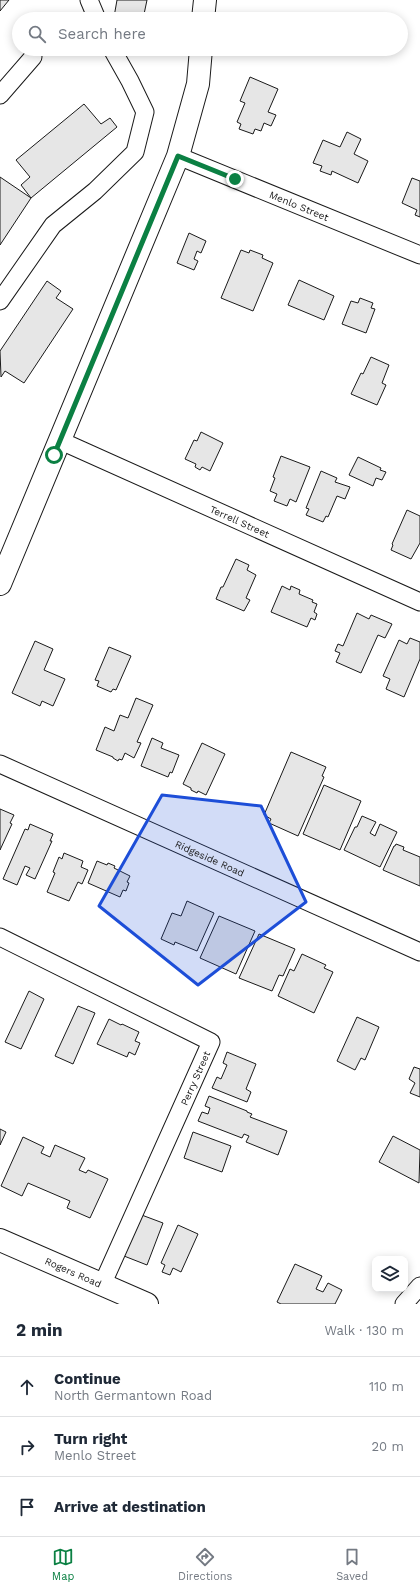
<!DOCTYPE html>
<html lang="en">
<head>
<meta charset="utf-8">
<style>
	body { margin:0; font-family:"Work Sans",sans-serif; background:#f6f6f7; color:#1f2937 }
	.controls { position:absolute; right:12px; bottom:12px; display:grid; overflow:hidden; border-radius:8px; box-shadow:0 2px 10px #0003 }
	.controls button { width:36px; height:36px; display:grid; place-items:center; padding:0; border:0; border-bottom:1px solid #e0e1e3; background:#fff; color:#1f2937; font:20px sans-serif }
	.stop { position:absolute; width:12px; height:12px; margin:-9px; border:3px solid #0b8043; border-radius:50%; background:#fff }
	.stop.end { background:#0b8043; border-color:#fff; box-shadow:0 1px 4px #0008 }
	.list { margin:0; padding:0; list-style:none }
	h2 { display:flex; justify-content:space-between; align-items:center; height:52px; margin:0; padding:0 16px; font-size:17px }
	h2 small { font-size:13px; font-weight:400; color:#747a83 }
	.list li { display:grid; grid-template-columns:26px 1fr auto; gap:12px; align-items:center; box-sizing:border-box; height:60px; padding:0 16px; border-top:1px solid #e0e1e3 }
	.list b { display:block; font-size:15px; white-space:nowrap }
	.list p { margin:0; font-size:13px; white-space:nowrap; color:#747a83 }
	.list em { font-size:13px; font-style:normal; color:#747a83 }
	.icon { flex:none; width:22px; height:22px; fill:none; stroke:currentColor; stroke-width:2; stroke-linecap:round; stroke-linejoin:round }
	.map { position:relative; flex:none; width:420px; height:1304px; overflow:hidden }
	.search { position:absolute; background:#fff; box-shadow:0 2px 10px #0003; left:12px; right:12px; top:12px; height:44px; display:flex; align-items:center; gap:10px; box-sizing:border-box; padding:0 14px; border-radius:22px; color:#747a83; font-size:15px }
	.sheet { height:232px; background:#fff }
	nav { display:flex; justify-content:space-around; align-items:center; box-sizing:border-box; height:56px; border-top:1px solid #e0e1e3; background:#fff; font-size:11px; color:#747a83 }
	nav a { display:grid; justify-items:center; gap:2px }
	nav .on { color:#0b8043 }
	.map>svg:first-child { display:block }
</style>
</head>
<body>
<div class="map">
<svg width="420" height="1304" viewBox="0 0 420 1304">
	<rect width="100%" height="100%" fill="#fff"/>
	<path fill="#e6e6e6" stroke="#1a1a1a" d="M 0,0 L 9,0 L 0,11 Z
		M 117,0 L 147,0 L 143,19 L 124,19 L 114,17 Z
		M 250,77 L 278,89 L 268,112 L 276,115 L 271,126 L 264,123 L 261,131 L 255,129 L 253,134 L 239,129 L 241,124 L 237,122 L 245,103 L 240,101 Z
		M 84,104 L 101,124 L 110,118 L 117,127 L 31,198 L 21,185 L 30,177 L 16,160 Z
		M 347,132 L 361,139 L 354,154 L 368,161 L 358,183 L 332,171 L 331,175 L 320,171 L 322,166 L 313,163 L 323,140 L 340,147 Z
		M 0,177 L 31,198 L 0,245 Z
		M 412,178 L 420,181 L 420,217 L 415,215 L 417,210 L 402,203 Z
		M 189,233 L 206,241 L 201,253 L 197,251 L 194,259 L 198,261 L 194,270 L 177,263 Z
		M 241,250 L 249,253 L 250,250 L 263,255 L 262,258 L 273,263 L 253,311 L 221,298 Z
		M 299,280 L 334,296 L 324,320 L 288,305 Z
		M 47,281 L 61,291 L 56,298 L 73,309 L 24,383 L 5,371 L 1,377 L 0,351 Z
		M 360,298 L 373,303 L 371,308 L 375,309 L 366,333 L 342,324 L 351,301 L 358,303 Z
		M 371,357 L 389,365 L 382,383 L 386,385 L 377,405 L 351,394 L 361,373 L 363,374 Z
		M 201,432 L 223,443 L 210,471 L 202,467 L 200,470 L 195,467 L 196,464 L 185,459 L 194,440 L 197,441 Z
		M 281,456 L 310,467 L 296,502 L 290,499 L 287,506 L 274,501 L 277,494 L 270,491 L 275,478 L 273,477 Z
		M 358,457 L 381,468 L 380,470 L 386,472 L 382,480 L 376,478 L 373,486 L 349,475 Z
		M 321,471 L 337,478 L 335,482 L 350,487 L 345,499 L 337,496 L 328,517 L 326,516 L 323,522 L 306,515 L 309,509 L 306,508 Z
		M 407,510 L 420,516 L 420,543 L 411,559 L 391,550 L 393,545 L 392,544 Z
		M 236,559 L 249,565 L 247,570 L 256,575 L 246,598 L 250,600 L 244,611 L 216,599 L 221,587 L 223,587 Z
		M 282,586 L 290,590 L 291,586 L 300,590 L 299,594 L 313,600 L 312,602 L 317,604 L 314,612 L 317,614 L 315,620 L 311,618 L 307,627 L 271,612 Z
		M 357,613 L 369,619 L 371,615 L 392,624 L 385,638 L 378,635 L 361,673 L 336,662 L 340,653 L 335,651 L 338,644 L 343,646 Z
		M 410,638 L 420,642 L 420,659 L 404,697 L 386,689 L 390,679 L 383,676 L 399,640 L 407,644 Z
		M 35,641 L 53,649 L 44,670 L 65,679 L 53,706 L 42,701 L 40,706 L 12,693 Z
		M 109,647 L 131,656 L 116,690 L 113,689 L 111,692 L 97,686 L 99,681 L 95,680 Z
		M 136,698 L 153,705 L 137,742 L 141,743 L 134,758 L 125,753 L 122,760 L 119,759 L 118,761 L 113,758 L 113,757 L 96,750 L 105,727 L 114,731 L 120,715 L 128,718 Z
		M 152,738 L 163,743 L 161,748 L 179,755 L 172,773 L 170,772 L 168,777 L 141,766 Z
		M 202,743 L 225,754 L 206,795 L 198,791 L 197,793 L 191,790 L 191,788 L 183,784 Z
		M 291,752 L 326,767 L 322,776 L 324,777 L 298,836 L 269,823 L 271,819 L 264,815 Z
		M 324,785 L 361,801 L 340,850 L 303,834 Z
		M 0,809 L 14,815 L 10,823 L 12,824 L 0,850 Z
		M 362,816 L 376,822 L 370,833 L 375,836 L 380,824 L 397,832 L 380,867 L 344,850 L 355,827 L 357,827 Z
		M 30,824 L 53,834 L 50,841 L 52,841 L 35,879 L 26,875 L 30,868 L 25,866 L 17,885 L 3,879 L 25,829 L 28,830 Z
		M 396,844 L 404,847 L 403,850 L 420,857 L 420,886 L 383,870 L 394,846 L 395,846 Z
		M 64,853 L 83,861 L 81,867 L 88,870 L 82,884 L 78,882 L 69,901 L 47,892 L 55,873 L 53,872 L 59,857 L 62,859 Z
		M 97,861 L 107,865 L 108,863 L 115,866 L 114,868 L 130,876 L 127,882 L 129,883 L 126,891 L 123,890 L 120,897 L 88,883 Z
		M 187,901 L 214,913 L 197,951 L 175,942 L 174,945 L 161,939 L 172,913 L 181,916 Z
		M 219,916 L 255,931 L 236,974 L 200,958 Z
		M 259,934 L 295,949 L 283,976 L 279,975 L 272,991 L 239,978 Z
		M 302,954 L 326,965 L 324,968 L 333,972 L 314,1013 L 278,996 L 290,969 L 294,971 Z
		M 29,991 L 44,999 L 21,1049 L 5,1042 Z
		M 78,1006 L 95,1013 L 73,1064 L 55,1056 Z
		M 357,1017 L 379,1027 L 365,1060 L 361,1058 L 355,1070 L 337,1061 Z
		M 109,1019 L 121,1025 L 122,1024 L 139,1032 L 135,1041 L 140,1043 L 135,1055 L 129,1052 L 127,1057 L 97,1044 Z
		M 227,1052 L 256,1064 L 246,1089 L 251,1092 L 247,1102 L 212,1088 L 217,1077 L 221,1079 L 227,1065 L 223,1063 Z
		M 414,1067 L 420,1069 L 420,1097 L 410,1093 L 415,1083 L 409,1079 Z
		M 209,1096 L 247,1111 L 247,1112 L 252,1114 L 250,1117 L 287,1131 L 278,1155 L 246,1142 L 249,1136 L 244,1134 L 242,1138 L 198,1121 L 202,1112 L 208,1114 L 210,1108 L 205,1106 Z
		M 0,1129 L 6,1132 L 0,1145 Z
		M 193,1132 L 231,1146 L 222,1172 L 184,1158 Z
		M 393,1136 L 420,1150 L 419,1183 L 379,1162 Z
		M 23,1137 L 44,1147 L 41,1153 L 50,1157 L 55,1145 L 85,1158 L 79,1170 L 86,1173 L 88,1170 L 108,1179 L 90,1218 L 67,1208 L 70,1201 L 28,1183 L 22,1196 L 1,1186 Z
		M 139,1214 L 163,1223 L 147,1265 L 124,1256 Z
		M 178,1225 L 198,1234 L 181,1272 L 173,1268 L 170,1275 L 162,1272 L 165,1265 L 161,1263 Z
		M 295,1264 L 322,1276 L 316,1289 L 323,1292 L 328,1283 L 342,1290 L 335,1304 L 281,1304 L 277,1302 Z"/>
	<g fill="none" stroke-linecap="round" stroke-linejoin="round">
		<defs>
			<g id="minor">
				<path d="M 89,0 L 97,19"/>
				<path d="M 0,95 L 33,57"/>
				<path id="s1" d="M 178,156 L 420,255"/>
				<path d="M 0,301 L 53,225 L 95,191 L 135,152 L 145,112 L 130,81 L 112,49"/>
				<path id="s2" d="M 61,441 L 420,602"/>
				<path id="s3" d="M 0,764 L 420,952"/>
				<path d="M 0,937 L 211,1042 L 102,1285"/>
				<path d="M 404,1304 L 420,1286"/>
			</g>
			<g id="tertiary">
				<path id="s4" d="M 0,1240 L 147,1304"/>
			</g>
			<path id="secondary" d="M 203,19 L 205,0
				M 0,584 L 178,156 L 198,84 L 201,49"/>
		</defs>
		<use href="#minor" stroke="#1a1a1a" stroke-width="19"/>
		<use href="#tertiary" stroke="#1a1a1a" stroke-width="24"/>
		<use href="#secondary" stroke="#1a1a1a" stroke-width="24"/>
		<use href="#minor" stroke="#fff" stroke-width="17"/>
		<use href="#tertiary" stroke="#fff" stroke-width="22"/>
		<use href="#secondary" stroke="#fff" stroke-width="22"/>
	</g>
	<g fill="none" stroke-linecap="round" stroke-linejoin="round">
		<path stroke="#0b8043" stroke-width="5" d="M 54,455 L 178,156 L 235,179"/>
	</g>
	<path fill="#1d4ed8" fill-opacity="0.2" stroke="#1d4ed8" stroke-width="3" stroke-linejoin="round" d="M 162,795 L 261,806 L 306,902 L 198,985 L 99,906 Z"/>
	<g text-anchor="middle" stroke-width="3" stroke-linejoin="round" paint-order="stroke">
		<g font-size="10" fill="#1a1a1a" stroke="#fff">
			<text dy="4" stroke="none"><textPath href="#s1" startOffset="131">Menlo Street</textPath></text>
			<text dy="4" stroke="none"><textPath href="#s2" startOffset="196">Terrell Street</textPath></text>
			<text dy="4" stroke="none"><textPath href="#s3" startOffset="230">Ridgeside Road</textPath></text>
			<text transform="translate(195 1078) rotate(-66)" y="4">Perry Street</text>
			<text dy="4" stroke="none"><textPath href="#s4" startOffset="80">Rogers Road</textPath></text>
		</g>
	</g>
</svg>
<div class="controls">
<button><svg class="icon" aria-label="layers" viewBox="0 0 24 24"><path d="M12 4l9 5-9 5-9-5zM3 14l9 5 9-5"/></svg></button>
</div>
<div class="stop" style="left:54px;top:455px"></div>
<div class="stop end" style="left:235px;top:179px"></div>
<div class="search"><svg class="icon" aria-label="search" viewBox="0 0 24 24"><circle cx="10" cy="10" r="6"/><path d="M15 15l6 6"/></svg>Search here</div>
</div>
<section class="sheet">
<h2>2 min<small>Walk · 130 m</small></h2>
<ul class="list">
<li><svg class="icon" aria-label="ahead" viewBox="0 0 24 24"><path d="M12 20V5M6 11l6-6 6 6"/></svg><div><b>Continue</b><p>North Germantown Road</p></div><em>110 m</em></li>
<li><svg class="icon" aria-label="right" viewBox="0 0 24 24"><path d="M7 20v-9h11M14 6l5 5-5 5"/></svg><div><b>Turn right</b><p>Menlo Street</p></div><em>20 m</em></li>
<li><svg class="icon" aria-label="arrive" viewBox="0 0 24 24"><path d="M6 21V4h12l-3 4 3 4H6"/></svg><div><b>Arrive at destination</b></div></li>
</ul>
</section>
<nav>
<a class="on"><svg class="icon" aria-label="map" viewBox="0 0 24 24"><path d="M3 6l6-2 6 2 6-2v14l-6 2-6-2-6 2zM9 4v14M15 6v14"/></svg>Map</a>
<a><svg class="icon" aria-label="directions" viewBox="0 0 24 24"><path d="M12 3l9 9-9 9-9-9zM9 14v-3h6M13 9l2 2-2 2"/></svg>Directions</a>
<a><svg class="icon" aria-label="saved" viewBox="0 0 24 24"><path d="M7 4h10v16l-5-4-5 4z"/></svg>Saved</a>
</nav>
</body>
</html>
